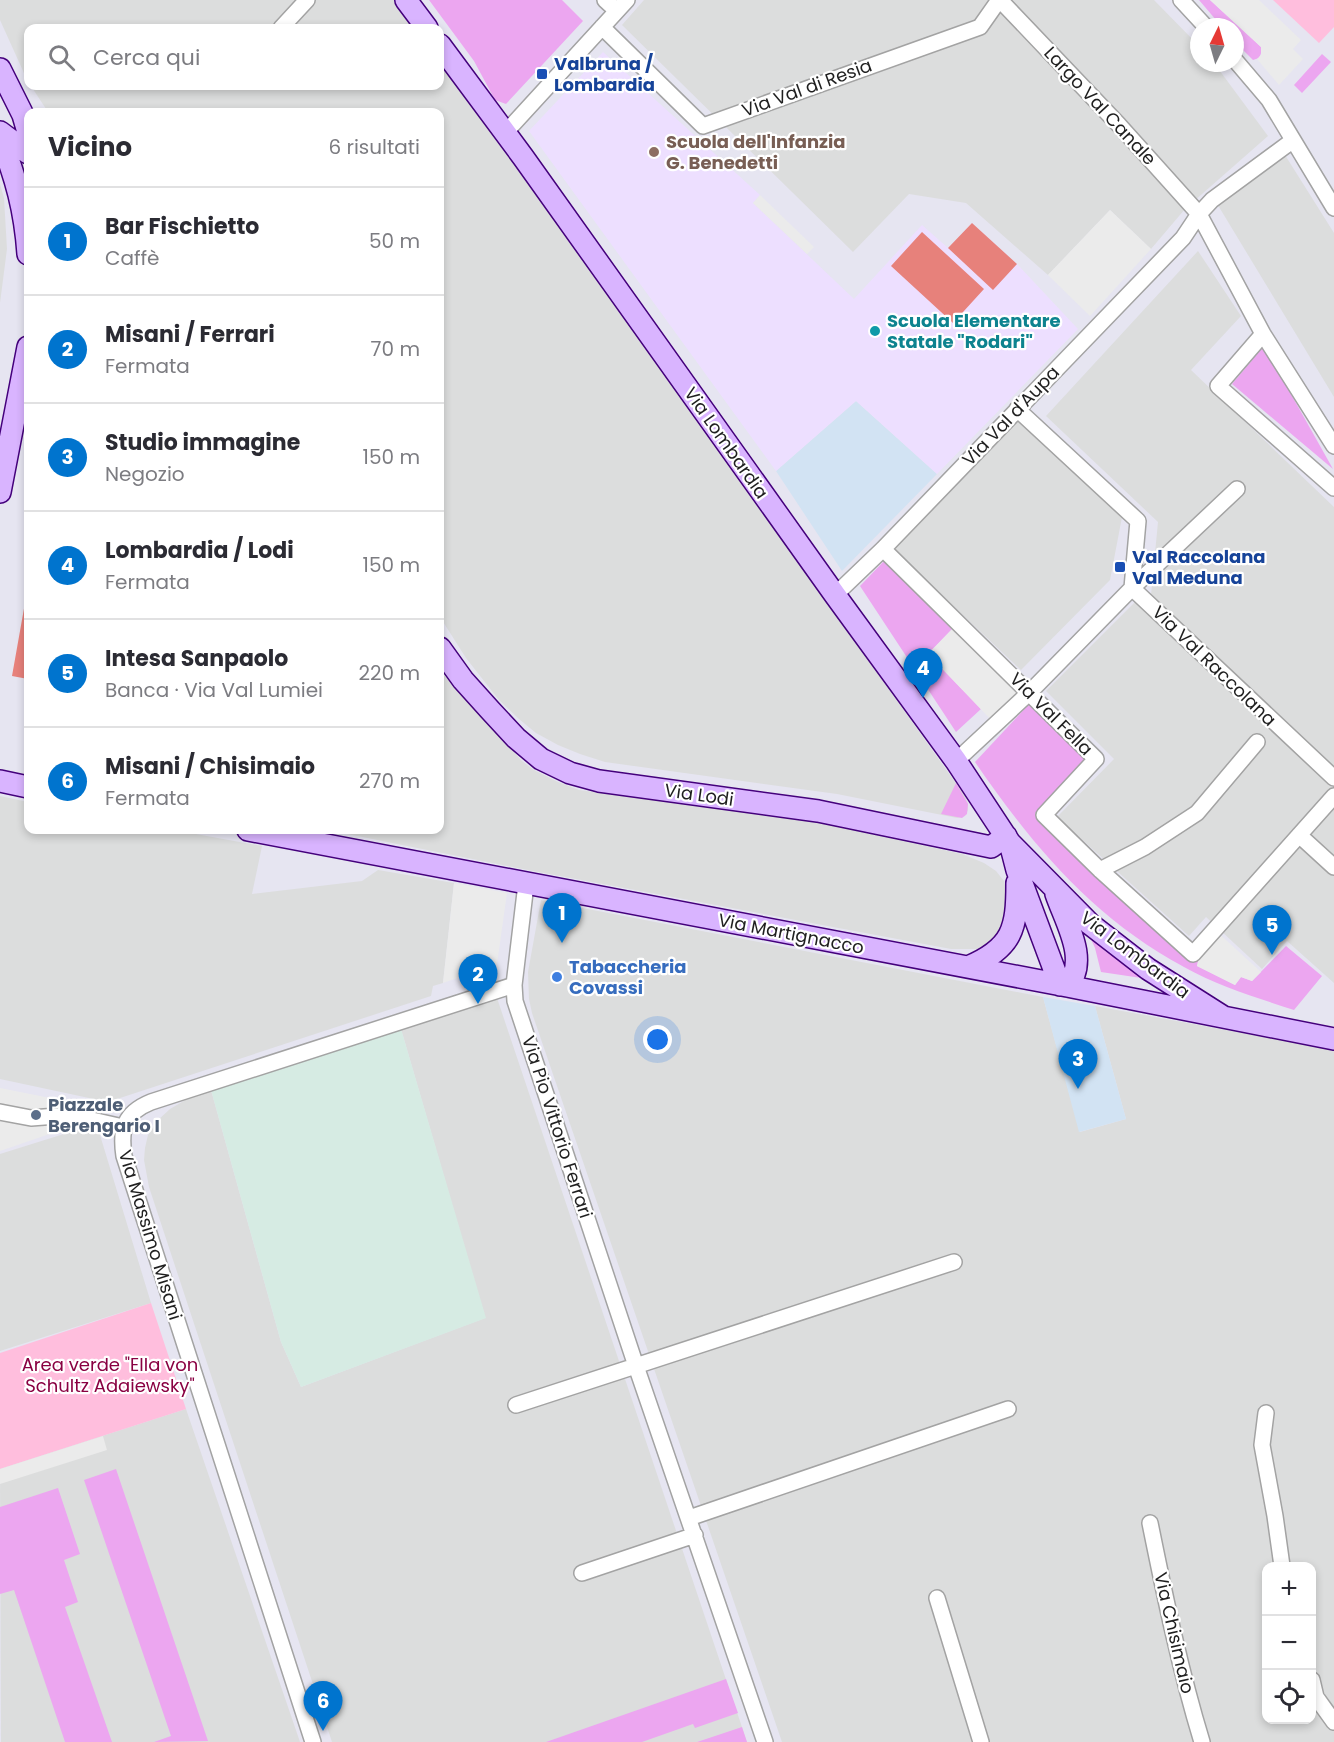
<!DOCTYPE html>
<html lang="it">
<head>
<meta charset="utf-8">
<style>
	body { margin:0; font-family:Poppins,sans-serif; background:#f2f2f3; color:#2b2b33 }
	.controls { position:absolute; right:18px; bottom:18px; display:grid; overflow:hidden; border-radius:12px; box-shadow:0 3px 9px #0003 }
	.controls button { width:54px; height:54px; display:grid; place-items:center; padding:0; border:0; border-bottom:2px solid #e1e1e2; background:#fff; color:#2b2b33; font:30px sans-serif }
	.compass { position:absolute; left:1190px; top:18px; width:54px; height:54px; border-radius:50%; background:#fff; box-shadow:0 3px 9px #0003; rotate:5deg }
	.you { position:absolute; left:658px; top:1040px; width:21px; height:21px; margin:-15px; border:4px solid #fff; border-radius:50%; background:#1a73e8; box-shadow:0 0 0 9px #1a73e833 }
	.badge { display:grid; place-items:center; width:39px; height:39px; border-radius:50%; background:#0074ce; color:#fff; font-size:20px; font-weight:700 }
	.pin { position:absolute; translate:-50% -50px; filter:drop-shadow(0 2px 3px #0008) }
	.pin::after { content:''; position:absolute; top:32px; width:21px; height:18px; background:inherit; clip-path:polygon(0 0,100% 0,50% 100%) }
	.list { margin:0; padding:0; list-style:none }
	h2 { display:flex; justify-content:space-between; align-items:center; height:78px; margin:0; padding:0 24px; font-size:26px }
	h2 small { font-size:20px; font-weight:400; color:#7c7c81 }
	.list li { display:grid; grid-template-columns:39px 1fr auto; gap:18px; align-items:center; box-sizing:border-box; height:108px; padding:0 24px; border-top:2px solid #e1e1e2 }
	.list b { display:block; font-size:22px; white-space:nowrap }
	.list p { margin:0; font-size:20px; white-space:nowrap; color:#7c7c81 }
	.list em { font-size:20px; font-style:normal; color:#7c7c81 }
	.icon { flex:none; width:33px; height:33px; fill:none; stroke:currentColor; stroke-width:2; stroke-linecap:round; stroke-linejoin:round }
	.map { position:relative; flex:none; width:1334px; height:1742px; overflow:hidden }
	.search { position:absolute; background:#fff; box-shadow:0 3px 9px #0003; left:24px; top:24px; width:420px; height:66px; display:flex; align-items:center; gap:15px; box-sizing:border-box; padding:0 21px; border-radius:12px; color:#7c7c81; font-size:22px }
	.panel { position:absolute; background:#fff; box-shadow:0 3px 9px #0003; left:24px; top:108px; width:420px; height:726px; border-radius:12px }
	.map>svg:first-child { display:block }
</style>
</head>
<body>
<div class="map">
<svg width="1334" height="1742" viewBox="0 0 1334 1742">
	<rect width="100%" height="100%" fill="#e6e5f1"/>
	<path fill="#dcdddd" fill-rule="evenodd" d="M 0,0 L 396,0 L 416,28 L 28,28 L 28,82 L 0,20 Z
		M 644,0 L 1154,0 L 1199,46 L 1199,63 L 1214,63 L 1268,136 L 1185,209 L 1151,249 L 1110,210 L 1048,275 L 966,203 L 909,194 L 853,252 L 622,25 Z
		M 440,61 L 965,796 L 968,804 L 968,810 L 965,816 L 957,818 L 837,794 L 605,762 L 580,754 L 558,745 L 536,733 L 519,719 L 499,700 L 466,658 L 440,617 L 440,112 L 48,112 L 31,86 L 440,86 Z
		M 1285,155 L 1334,233 L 1334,397 L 1216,202 Z
		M 0,184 L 4,198 L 7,249 L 0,303 Z
		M 1198,251 L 1241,316 L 1191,370 L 1334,507 L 1334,768 L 1151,595 L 1158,522 L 1046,416 Z
		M 1018,420 L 1122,517 L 1110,580 L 1021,670 L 893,549 Z
		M 1135,602 L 1334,789 L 1334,983 L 1287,941 L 1262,969 L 1206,917 L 1189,936 L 1057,817 L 1114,759 L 1046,691 Z
		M 440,671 L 522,761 L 534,770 L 558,782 L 579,790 L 816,822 L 962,854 L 984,863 L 996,871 L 1004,881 L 1007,893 L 1005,921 L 999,933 L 991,942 L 980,949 L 951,949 L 528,870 L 327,830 L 440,830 Z
		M 0,796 L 28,802 L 28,830 L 174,830 L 262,846 L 252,894 L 362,881 L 378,870 L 454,883 L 443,983 L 433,986 L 431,996 L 117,1099 L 103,1101 L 0,1079 Z
		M 541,900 L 1043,997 L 1080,1132 L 1126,1119 L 1095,1006 L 1334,1050 L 1334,1742 L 782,1742 L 532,1013 L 529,999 L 528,972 ZM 1266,1566 L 1312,1566 L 1312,1720 L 1266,1720 Z
		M 497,998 L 747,1742 L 332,1742 L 149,1187 L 144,1160 L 145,1148 L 148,1135 L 157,1121 L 170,1109 L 187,1099 L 211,1090 L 281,1342 L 301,1387 L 485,1318 L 401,1029 Z
		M 83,1128 L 96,1130 L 100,1135 L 151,1303 L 0,1351 L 0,1154 Z
		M 186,1409 L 300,1742 L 1,1742 L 0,1469 Z"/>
	<path fill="#d2e3f3" d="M 856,401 L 937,474 L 842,571 L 776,471 Z
		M 1043,997 L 1095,1006 L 1126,1119 L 1079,1132 Z"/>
	<path fill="#d6ebe3" d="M 401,1029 L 486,1318 L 301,1387 L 281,1342 L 211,1090 Z"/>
	<path fill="#eddfff" d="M 603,52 L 760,195 L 753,203 L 854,299 L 922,225 L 948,248 L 972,223 L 1017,264 L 1078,329 L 937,474 L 856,401 L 776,471 L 529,131 Z"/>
	<path fill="#eca6f0" d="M 429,0 L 562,0 L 583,21 L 506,104 L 495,100 L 474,61 Z
		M 1199,0 L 1210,0 L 1261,47 L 1262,51 L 1259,58 L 1253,60 L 1235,42 L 1235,27 L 1222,27 Z
		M 1322,54 L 1331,62 L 1302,93 L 1294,85 Z
		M 1264,346 L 1333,469 L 1232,384 Z
		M 886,559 L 954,627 L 928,654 L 981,709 L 956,732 L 860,586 Z
		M 1032,701 L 1089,759 L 1035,813 L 1093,871 L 1199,957 L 1197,966 L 1235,985 L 1241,977 L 1252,981 L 1286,946 L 1322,976 L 1294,1010 C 1257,998 1218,986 1184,967 C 1093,918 1032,845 975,762 Z
		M 956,783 L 968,804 L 967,814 L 962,818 L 941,814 Z
		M 1090,937 L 1105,951 L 1148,979 L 1101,972 L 1095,948 Z
		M 116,1469 L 208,1741 L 154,1742 L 171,1736 L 84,1480 Z
		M 58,1488 L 80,1554 L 64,1560 L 78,1602 L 65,1607 L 112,1742 L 65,1742 L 14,1590 L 0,1594 L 0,1507 Z
		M 726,1679 L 738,1713 L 695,1728 L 693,1724 L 642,1742 L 546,1742 Z
		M 742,1727 L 747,1742 L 697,1742 Z"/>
	<path fill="#ffbedd" d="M 1273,0 L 1334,0 L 1334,27 L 1319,43 Z
		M 151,1303 L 186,1409 L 0,1469 L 0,1353 Z"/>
	<path fill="#e7817b" d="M 972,223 L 1017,264 L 993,290 L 948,248 Z
		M 922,232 L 984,289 L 953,323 L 891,266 Z
		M 28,586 L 28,679 L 12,676 Z"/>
	<path fill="#ebebeb" d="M 1210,0 L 1259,0 L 1301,40 L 1293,49 L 1303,59 L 1279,85 L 1257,59 L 1261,55 L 1261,47 Z
		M 760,195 L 814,247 L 807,254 L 753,203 Z
		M 1110,210 L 1151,249 L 1090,316 L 1048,275 Z
		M 959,622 L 1030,692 L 995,724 L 928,654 Z
		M 454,883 L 507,893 L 497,964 L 443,983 Z
		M 1215,930 L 1261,972 L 1252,981 L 1241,977 L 1235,985 L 1197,966 L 1199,957 Z
		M 0,1088 L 75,1103 L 70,1127 L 0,1151 Z
		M 103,1436 L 107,1450 L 0,1484 L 0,1469 Z"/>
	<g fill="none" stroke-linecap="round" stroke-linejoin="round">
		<defs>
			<path id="street" d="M 605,0 L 617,11
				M 1000,0 L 1119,125 L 1199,214 L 1263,334 L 1334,446
				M 1181,0 L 1206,27
				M 602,27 L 703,126 L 980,27 L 999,0
				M 281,28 L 307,0
				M 1235,60 L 1269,100 L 1334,208
				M 505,133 L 627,0
				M 1263,334 L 1218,386 L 1334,488
				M 1017,409 L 1138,521 L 1132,588 L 1334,778
				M 883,549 L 1096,759 L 1044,815 L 1100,870 L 1193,954 L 1334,796
				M 835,595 L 883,549 L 1183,238 L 1199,214 L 1212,200 L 1292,141
				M 956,761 L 1030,692 L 1132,588 L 1237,489
				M 1299,835 L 1334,867
				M 1100,870 L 1145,847 L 1197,813 L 1257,742
				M 526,884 L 514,985 L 515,1001 L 636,1366 L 765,1742
				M 0,1112 L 31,1118 L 70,1115 L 123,1127
				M 516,1405 L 954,1262
				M 1266,1413 L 1262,1445 L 1275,1516 L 1282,1566
				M 689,1518 L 1008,1409
				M 1150,1523 C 1165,1597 1180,1670 1202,1742
				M 582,1573 L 695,1535
				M 937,1598 L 981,1742
				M 1312,1680 L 1316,1697 L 1334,1722
				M 313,1742 L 124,1156 C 120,1129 124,1113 151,1102 L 514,985"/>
			<path id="secondary" d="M 406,0 L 427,28
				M 440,45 L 523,157 L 835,595 L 956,761 L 1010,843 L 1090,924 L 1148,969 L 1222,1016
				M 0,69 L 23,115 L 28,132
				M 0,132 L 28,153
				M 0,138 C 16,177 25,211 28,254
				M 0,492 L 28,347
				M 440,648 L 463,680 L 490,710 L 516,738 L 541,759 L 570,773 L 599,781 L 818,811 L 991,847 L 1006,836
				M 0,781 L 28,787
				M 248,830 L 1067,986 L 1334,1039
				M 1010,843 L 1017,870 L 1060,985
				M 1056,894 C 1065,921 1090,961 1067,986
				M 968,967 C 1013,948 1017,928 1017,883"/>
		</defs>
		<use href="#street" stroke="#a3a3a3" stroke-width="18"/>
		<use href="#secondary" stroke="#44007c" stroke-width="24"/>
		<use href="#street" stroke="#fff" stroke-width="15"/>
		<use href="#secondary" stroke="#d9b4ff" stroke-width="21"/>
	</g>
	<g fill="#1a4fb4" stroke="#fff" stroke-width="2">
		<rect x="536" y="68" width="12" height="12" rx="3"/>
		<rect x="1114" y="561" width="12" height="12" rx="3"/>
	</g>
	<circle fill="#8d6e63" stroke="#fff" stroke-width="2" cx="654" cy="152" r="6"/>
	<circle fill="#0f9aa8" stroke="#fff" stroke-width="2" cx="875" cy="331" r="6"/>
	<circle fill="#3f7fe0" stroke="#fff" stroke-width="2" cx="557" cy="977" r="6"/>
	<circle fill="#5c6f8a" stroke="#fff" stroke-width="2" cx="36" cy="1115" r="6"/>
	<g text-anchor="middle" stroke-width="4.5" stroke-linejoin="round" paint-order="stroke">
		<g font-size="18" font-weight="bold" fill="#164399" stroke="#fff" text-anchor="start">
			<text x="554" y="70">Valbruna /<tspan x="554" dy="21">Lombardia</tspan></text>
			<text x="1132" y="563">Val Raccolana<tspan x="1132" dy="21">Val Meduna</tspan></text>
		</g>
		<g font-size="18" fill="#1f1f1f" stroke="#fff">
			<text transform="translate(807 88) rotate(-20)" y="6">Via Val di Resia</text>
			<text transform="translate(1100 106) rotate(47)" y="6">Largo Val Canale</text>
			<text transform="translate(1011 416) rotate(-46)" y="6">Via Val d'Aupa</text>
			<text transform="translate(726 443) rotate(55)" y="6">Via Lombardia</text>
			<text transform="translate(1214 666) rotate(44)" y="6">Via Val Raccolana</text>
			<text transform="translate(1051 714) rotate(45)" y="6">Via Val Fella</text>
			<text transform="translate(699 795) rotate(8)" y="6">Via Lodi</text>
			<text transform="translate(791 934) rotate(11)" y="6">Via Martignacco</text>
			<text transform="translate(1135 955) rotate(37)" y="6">Via Lombardia</text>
			<text transform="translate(557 1127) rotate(72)" y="6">Via Pio Vittorio Ferrari</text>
			<text transform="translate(150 1235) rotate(73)" y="6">Via Massimo Misani</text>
			<text transform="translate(1174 1633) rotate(77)" y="6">Via Chisimaio</text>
		</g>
		<g font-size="18" font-weight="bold" fill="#785e54" stroke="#fff" text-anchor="start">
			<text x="666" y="148">Scuola dell'Infanzia<tspan x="666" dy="21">G. Benedetti</tspan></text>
		</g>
		<g font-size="18" font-weight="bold" fill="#0d838f" stroke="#fff" text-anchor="start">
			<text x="887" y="327">Scuola Elementare<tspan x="887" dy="21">Statale "Rodari"</tspan></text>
		</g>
		<g font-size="18" font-weight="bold" fill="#366cbe" stroke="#fff" text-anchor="start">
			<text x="569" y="973">Tabaccheria<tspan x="569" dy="21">Covassi</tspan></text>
		</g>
		<g font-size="18" font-weight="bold" fill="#4e5e75" stroke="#fff" text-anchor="start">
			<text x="48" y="1111">Piazzale<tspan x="48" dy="21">Berengario I</tspan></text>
		</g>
		<g font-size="18" fill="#890142" stroke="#fff">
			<text x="110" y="1371">Area verde "Ella von<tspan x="110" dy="21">Schultz Adaiewsky"</tspan></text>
		</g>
	</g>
</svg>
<div class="controls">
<button>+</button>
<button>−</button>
<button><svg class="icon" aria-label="locate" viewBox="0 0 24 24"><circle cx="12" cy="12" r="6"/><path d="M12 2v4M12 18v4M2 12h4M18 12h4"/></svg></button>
</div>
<svg class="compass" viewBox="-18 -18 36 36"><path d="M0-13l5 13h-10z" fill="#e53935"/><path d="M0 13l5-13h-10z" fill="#7c7c81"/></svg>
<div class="you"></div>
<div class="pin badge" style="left:562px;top:943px">1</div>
<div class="pin badge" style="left:478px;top:1004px">2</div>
<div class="pin badge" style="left:1078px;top:1089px">3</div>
<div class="pin badge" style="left:923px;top:698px">4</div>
<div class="pin badge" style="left:1272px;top:955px">5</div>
<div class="pin badge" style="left:323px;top:1731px">6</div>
<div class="search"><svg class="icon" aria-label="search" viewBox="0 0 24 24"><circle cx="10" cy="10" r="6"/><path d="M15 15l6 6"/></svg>Cerca qui</div>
<section class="panel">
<h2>Vicino<small>6 risultati</small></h2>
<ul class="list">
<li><span class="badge">1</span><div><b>Bar Fischietto</b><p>Caffè</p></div><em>50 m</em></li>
<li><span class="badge">2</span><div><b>Misani / Ferrari</b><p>Fermata</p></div><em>70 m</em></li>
<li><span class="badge">3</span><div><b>Studio immagine</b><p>Negozio</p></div><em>150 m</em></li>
<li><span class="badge">4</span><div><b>Lombardia / Lodi</b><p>Fermata</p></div><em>150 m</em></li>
<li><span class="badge">5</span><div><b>Intesa Sanpaolo</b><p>Banca · Via Val Lumiei</p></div><em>220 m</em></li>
<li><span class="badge">6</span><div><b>Misani / Chisimaio</b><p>Fermata</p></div><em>270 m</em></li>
</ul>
</section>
</div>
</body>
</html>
